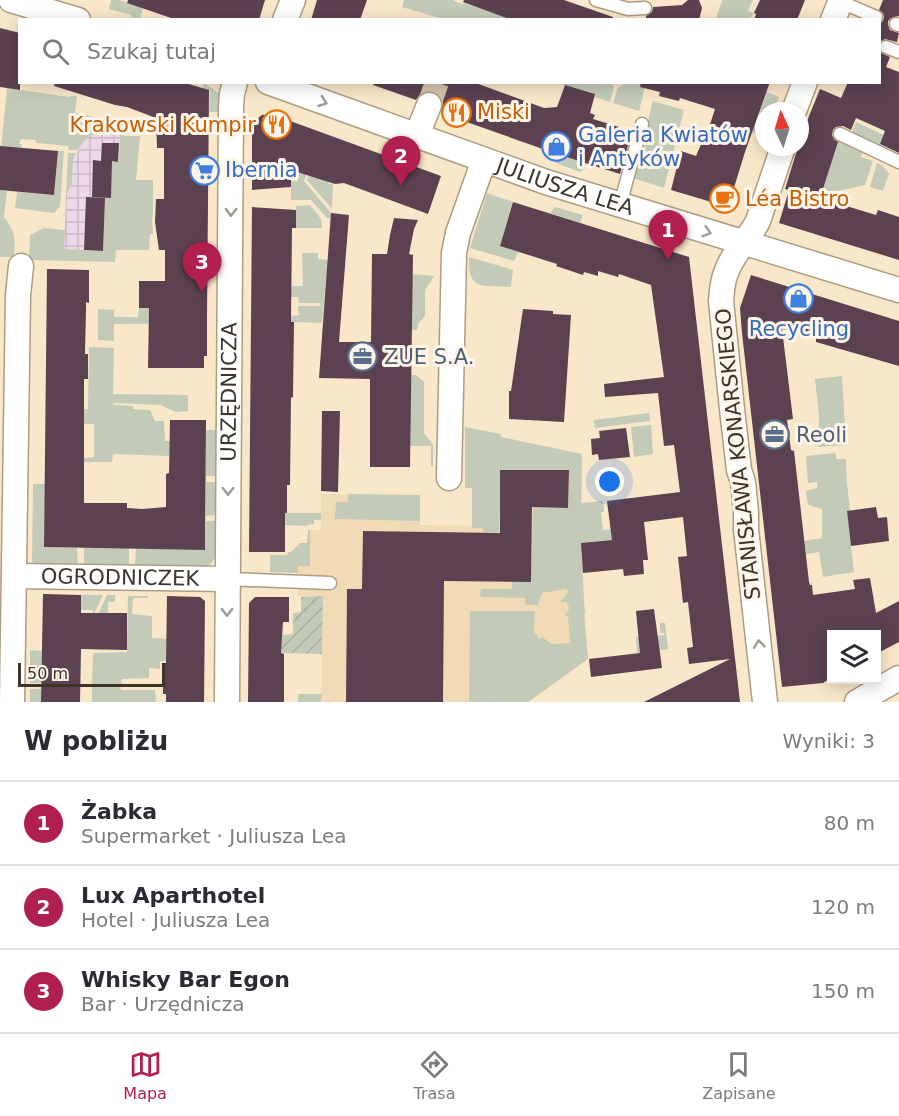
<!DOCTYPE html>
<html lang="pl">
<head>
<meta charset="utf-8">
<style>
	body { margin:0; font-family:"DejaVu Sans",sans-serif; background:#f2f2f3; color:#2b2b33 }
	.controls { position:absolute; right:18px; bottom:18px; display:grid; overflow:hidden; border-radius:0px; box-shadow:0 3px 15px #0003 }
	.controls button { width:54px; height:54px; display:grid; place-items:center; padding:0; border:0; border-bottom:2px solid #e1e1e2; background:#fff; color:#2b2b33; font:30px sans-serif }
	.compass { position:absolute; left:755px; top:102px; width:54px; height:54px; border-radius:50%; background:#fff; box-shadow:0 3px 15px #0003; rotate:356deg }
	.scale { position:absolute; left:18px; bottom:15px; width:147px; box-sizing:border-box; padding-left:6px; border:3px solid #3d352a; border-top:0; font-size:16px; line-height:21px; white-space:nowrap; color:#3d352a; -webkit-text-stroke:4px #fdf5ea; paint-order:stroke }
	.you { position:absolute; left:610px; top:482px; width:21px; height:21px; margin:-15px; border:4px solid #fff; border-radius:50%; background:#1a73e8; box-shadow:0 0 0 9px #1a73e833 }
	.badge { display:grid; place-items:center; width:39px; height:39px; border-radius:50%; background:#b01f4e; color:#fff; font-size:20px; font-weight:700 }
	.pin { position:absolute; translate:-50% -50px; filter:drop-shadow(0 2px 3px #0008) }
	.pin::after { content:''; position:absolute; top:32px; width:21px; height:18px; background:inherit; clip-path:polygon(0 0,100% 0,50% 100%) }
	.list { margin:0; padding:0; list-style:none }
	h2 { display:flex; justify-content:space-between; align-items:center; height:78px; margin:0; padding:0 24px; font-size:26px }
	h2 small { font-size:20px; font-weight:400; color:#7c7c81 }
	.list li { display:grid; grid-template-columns:39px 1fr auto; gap:18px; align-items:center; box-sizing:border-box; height:84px; padding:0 24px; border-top:2px solid #e1e1e2 }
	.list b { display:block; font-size:22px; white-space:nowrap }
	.list p { margin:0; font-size:20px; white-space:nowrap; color:#7c7c81 }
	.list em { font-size:20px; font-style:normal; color:#7c7c81 }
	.icon { flex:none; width:33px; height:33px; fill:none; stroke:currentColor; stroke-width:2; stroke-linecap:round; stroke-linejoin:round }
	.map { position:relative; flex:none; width:899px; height:702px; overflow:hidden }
	.search { position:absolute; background:#fff; box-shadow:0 3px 15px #0003; left:18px; right:18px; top:18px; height:66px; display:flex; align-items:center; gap:15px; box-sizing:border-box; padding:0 21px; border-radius:0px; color:#7c7c81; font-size:22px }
	.sheet { height:330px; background:#fff }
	nav { display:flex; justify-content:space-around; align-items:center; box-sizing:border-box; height:84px; border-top:2px solid #e1e1e2; background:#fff; font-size:16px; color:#7c7c81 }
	nav a { display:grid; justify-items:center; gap:3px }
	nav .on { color:#b01f4e }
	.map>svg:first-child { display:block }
</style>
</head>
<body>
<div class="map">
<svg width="899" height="702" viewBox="0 0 899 702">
	<defs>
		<pattern id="industrial-grid" width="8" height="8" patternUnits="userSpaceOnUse" patternTransform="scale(1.5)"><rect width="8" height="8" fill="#ecd8e8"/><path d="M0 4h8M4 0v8" fill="none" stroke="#cbbac7"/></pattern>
		<pattern id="garden-furrows" width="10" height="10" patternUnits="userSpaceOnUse" patternTransform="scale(1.5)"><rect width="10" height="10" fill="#c3cbb8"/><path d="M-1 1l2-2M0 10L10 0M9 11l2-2" fill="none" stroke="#a8af9e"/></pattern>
	</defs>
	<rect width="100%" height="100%" fill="#f9e7c9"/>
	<path fill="url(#industrial-grid)" d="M 108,134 L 120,134 L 118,162 L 112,161 L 103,251 L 64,249 L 66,195 L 72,183 L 73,159 L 83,142 L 90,135 L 108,135 Z"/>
	<path fill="#f1dbb7" d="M 501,437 L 582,454 L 582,581 L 588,659 L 528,702 L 321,702 L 323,597 L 298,596 L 298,566 L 310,566 L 310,530 L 321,530 L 321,494 L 420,495 L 420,525 L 499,526 Z"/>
	<path fill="#c3cbb8" d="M 111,0 L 119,0 L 143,8 L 140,20 L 131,17 L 131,15 L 109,9 Z
		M 404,0 L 454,0 L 454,1 L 463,4 L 464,3 L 512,19 L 443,19 L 402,7 Z
		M 722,0 L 753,0 L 748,11 L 754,13 L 750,19 L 716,19 Z
		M 204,83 L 220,94 L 220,112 L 209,112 L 210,91 L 203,89 Z
		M 558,83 L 611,83 L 614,87 L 610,102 L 594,97 L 595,94 Z
		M 626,83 L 646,83 L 639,111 L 613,103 L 618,88 Z
		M 7,88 L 70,97 L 70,96 L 77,96 L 75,113 L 124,124 L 124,136 L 140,136 L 136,180 L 153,180 L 153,214 L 152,219 L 153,234 L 150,234 L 149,250 L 116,250 L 115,262 L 29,260 L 30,235 L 44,228 L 65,230 L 64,249 L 103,251 L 105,197 L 112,161 L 119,161 L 120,134 L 90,135 L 83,142 L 78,150 L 69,150 L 68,146 L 37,143 L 35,140 L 21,139 L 19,144 L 22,144 L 21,150 L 1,149 Z
		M 767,92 L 779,97 L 774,111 L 764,111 L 764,136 L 752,132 Z
		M 653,101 L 684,110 L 664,188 L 633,178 Z
		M 856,122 L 884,135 L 879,147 L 851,134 Z
		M 838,140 L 863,152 L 861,157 L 873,161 L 865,185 L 820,195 Z
		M 58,151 L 64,151 L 60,206 L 54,213 L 15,208 L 17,192 L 54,195 Z
		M 68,153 L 76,153 L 73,159 L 72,183 L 66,195 Z
		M 558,155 L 586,163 L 584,169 L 580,172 L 556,163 Z
		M 877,163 L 883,166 L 889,174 L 883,191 L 870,187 Z
		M 295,170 L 308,170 L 304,181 L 331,213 L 331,218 L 327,218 L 311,200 L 291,200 L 291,181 L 298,181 Z
		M 310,170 L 329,182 L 328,184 L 333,184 L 333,179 L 332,209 L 307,180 Z
		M 0,190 L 7,191 L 4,217 C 16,232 15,238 14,257 L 0,257 Z
		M 487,193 L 513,202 L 500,246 L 518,252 L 514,261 L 470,248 Z
		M 310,205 L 321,219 L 322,228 L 296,228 L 296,206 Z
		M 555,207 L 583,215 L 580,223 L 550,213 Z
		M 302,253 L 318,253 L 318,259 L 328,260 L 322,323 L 291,322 L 291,316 L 299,315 L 298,306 L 321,306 L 320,303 L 299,303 L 298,297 L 291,297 L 291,286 L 303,286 Z
		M 469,257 L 513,270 L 511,287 C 484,285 467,292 469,257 Z
		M 412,274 L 434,276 L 425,290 L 425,316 L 419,323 L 417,330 L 411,330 Z
		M 139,308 L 207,308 L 207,323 L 114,324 L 114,341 L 98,340 L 98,309 L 114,310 L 114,317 L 138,317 Z
		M 89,347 L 114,348 L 113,394 L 188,395 L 188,411 L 176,412 L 160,405 L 113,403 L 114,405 L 133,406 L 133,409 L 150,410 L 155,421 L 164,421 L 165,441 L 170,441 L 169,456 L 113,454 L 112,462 L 84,462 L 84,458 L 94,457 L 94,424 L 84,424 L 84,409 L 88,409 Z
		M 411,375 L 416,375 L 424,382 L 424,433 L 433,445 L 433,466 L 431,466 L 431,446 L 410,446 Z
		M 842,376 L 846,445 L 818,447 L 819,416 L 815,379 Z
		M 649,413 L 650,421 L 595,428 L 594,420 Z
		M 651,425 L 653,454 L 634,457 L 631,427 Z
		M 465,427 L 501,434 L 501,437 L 582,454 L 581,503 L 603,501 L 604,512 L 601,512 L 603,530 L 618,528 L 620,539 L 581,543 C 583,567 583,590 585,613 L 584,614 L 588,659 L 528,702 L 469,702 L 470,611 L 535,611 L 534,632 L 537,635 L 538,638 L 540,639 L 542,637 L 552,644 L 570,643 L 568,617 L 565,614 L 568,612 L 569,607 L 566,602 L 560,602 L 567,594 L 568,591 L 566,589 L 542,593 L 538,605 L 526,605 L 525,598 L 480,597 L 481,589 L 512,589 L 512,582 L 531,582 L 533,507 L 568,508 L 569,471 L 500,507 L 499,532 L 483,532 L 483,528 L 472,528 L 472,488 L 465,488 Z
		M 206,430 L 217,430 L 217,476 L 206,476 Z
		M 835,453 L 837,459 L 846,459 L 847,483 L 850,511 L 847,511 L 854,572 L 823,577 L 819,552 L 806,554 L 804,541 L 822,538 L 822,509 L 808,505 L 806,491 L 817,488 L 817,482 L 808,483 L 806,456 Z
		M 206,482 L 217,482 L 216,515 L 206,516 Z
		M 33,484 L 45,484 L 44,547 L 77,548 L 78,565 L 34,564 L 32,561 Z
		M 348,494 L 420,495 L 420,521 L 335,519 L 336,502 L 348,502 Z
		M 285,513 L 321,513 L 321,520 L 314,520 L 314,524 L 307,525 L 307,526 L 285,525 Z
		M 206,521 L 217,521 C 216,536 222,563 204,567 L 135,565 L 136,548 L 205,550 Z
		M 308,530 L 310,530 L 310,566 L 298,566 L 298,573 L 270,572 L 270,555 L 287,555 L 288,552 L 291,552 L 300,543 L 307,543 Z
		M 84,548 L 129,548 L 129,565 L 84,564 Z
		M 81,595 L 103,595 L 93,616 L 93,610 L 81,610 Z
		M 107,595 L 115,595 L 115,602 L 108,602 L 108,613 L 103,613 L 103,650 L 92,649 L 93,625 Z
		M 128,596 L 148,596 L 148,598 L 133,598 L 132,614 L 152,616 L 152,638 L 167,639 L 166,661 L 160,661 L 160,669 L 149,668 L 149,678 L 122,679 L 121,686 L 92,686 L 93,653 L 127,652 Z
		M 660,623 L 665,623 L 668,649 L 637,653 L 636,637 L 664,635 L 664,633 L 660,633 Z
		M 30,650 L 42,651 L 41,683 L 30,683 Z
		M 92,687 L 120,687 L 121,690 L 155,690 L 156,702 L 92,702 Z
		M 30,689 L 41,689 L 41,702 L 30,702 Z
		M 298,694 L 322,694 L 321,702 L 298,702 Z"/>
	<path fill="url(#garden-furrows)" d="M 323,596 L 322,654 L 281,653 L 282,635 L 293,634 L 293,613 L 301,612 L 301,597 Z"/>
	<path fill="#5c4251" d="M 128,0 L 265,0 L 259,20 L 177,20 L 127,3 Z
		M 317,0 L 367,0 L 360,20 L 311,20 Z
		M 464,0 L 564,0 L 613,17 L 613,20 L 512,20 L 463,2 Z
		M 688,0 L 699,0 L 702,8 L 699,20 L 646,20 L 646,16 L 652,12 L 653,7 L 682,5 Z
		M 760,0 L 805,0 L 797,20 L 754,20 L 756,14 L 754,13 Z
		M 883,0 L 899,0 L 899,16 L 891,18 L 888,21 L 888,25 L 890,30 L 899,33 L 897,42 L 885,39 L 879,42 L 879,24 L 883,21 L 884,17 L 883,13 L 879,10 Z
		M 0,28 L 20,33 L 20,90 L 0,87 Z
		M 879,52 L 890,57 L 886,67 L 899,72 L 899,153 L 880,144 L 885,131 L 856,118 L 851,130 L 843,126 L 836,127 L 833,130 L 832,135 L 834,139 L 838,142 L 820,198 L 876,215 L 878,210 L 899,217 L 899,260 L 779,223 L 789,190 L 785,189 L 798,147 L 800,147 L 800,142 L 809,116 L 820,89 L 841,98 L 848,82 L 879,82 Z
		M 55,82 L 182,82 L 209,90 L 207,318 L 207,356 L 204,356 L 204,368 L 148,368 L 149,308 L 139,308 L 139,281 L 165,281 L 165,250 L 159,250 L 155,222 L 156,199 L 164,199 L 164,148 L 157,148 L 156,118 L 127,107 L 115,105 L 54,86 Z
		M 373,82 L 473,82 L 544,108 L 557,107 L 565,85 L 595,94 L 590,113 L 595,115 L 593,119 L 632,131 L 620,174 L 560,155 L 441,113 L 443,102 L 440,96 L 434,92 L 426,91 L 421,93 L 416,100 L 373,85 Z
		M 641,82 L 770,82 L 745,152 L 728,207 L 671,190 L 681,151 L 696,156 L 702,142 L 704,143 L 715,109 L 680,98 L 679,101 L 659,96 L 660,92 L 640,87 Z
		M 271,114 L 441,176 L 428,214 L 344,183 L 335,184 L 291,170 L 291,187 L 252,190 L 252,128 L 255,120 L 262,115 Z
		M 102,143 L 119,143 L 118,162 L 112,161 L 111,198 L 92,197 L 93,160 L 101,161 Z
		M 0,146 L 58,151 L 54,195 L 0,190 Z
		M 86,197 L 105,198 L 103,251 L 84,250 Z
		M 513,202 L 689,257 L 740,702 L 644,702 L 730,659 L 689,664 L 687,648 L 693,647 L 688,602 L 683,603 L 678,557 L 687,556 L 683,517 L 644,522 L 648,560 L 643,560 L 644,574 L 624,576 L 623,569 L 583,573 L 581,543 L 612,540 L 607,501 L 680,492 L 674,445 L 664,446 L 658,393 L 605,397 L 604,384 L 664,377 L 651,285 L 619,274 L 618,277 L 598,271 L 598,276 L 584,272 L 583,275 L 556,266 L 557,264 L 500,246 Z
		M 252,207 L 296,210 L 296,228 L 292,228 L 291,322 L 294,322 L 293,397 L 291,398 L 290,485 L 287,485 L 287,513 L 285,513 L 285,552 L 249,552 Z
		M 331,213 L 349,215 L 339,342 L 371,342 L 372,254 L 387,254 L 390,235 L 394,218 L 418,220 L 414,229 L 409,254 L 413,255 L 410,467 L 370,467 L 370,379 L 319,378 Z
		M 47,269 L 89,270 L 89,303 L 86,302 L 86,309 L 85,354 L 88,354 L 88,379 L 84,379 L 84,503 L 127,503 L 127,508 L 142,509 L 166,507 L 166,474 L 169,473 L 170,420 L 206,420 L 205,550 L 44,547 Z
		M 751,275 L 899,321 L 899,366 L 816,342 L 816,334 L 782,329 L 793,419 L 787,420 L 791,450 L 794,451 L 809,582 L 810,585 L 812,585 L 813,595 L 855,589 L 853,580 L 870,578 L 876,613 L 899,601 L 899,642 L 876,654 L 876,634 L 831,634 L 831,678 L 823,683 L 782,687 L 742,333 L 740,308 Z
		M 523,309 L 553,311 L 553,314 L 571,315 L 564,422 L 509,419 L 509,391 L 511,391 Z
		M 322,411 L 340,411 L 338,492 L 321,491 Z
		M 626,428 L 630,457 L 599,460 L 598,454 L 592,455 L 591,439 L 600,438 L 599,431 Z
		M 500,470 L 569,470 L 568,508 L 532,507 L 531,582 L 444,581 L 443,702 L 346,702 L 347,589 L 362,589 L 363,531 L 500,533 Z
		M 876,507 L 878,518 L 887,517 L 889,541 L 851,546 L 847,511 Z
		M 43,594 L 81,595 L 81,613 L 127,613 L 127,650 L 81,649 L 80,702 L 41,702 Z
		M 167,596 L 200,597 L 205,601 L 204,702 L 166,702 L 166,694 L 163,694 L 163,663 L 166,663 Z
		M 255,597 L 289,597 L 289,622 L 283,622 L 281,653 L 284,654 L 284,702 L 248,702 L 249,603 Z
		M 654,609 L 662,668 L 591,677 L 589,659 L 640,653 L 636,611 Z"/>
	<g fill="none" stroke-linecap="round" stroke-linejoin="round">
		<path stroke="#d3c3a9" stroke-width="24" stroke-dasharray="24 12" stroke-linecap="butt" d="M 429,105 L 437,82"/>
		<defs>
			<path id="lane" d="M 596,0 L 628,9 L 645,8
				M 841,2 L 876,17
				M 896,24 L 899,25
				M 886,47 L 899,52
				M 840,134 L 899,162
				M 620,205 L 642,124
				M 227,579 L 330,583"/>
			<g id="street">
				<path d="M 11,0 L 78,20"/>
				<path d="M 285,20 L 293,0"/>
				<path d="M 833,20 L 841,0"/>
				<path id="s1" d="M 268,82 L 546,182 L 899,290"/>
				<path d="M 794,111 L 805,82"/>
				<path d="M 417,135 L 429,105"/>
				<path d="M 449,478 L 454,253 L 458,233 L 484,160"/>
				<path id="s2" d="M 14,576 L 227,579"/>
				<path d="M 12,702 L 18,295 L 21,266"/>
				<path id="s3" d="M 227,702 L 231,106 L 232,94 L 235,82"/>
				<path d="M 765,702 L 746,529 L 746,512 L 743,482 L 739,470 L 732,409 L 721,301 C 722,292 722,282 726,273 C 732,254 749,239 758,221 L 783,147"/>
				<path d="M 857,702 L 899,678"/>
			</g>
		</defs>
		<use href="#lane" stroke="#af9d81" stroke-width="15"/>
		<use href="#street" stroke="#af9d81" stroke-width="27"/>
		<use href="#lane" stroke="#fff" stroke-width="12"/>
		<use href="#street" stroke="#fff" stroke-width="24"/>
	</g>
	<defs><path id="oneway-chevron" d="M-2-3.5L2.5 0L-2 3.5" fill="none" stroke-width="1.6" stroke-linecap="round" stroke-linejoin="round" transform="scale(1.5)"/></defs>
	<g stroke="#9e9a94">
		<use href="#oneway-chevron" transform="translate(323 102) rotate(20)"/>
		<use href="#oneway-chevron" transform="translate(231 212) rotate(91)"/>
		<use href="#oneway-chevron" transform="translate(707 232) rotate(17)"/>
		<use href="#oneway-chevron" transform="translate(228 491) rotate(90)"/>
		<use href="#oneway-chevron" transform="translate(227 612) rotate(90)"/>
		<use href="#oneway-chevron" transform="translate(759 644) rotate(-97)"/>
	</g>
	<defs>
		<symbol id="restaurant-ring" viewBox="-11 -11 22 22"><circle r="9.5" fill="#fdf5ea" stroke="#e8710a" stroke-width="1.5"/><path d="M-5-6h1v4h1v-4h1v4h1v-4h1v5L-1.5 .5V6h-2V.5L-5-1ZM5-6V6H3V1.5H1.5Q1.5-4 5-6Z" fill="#e8710a"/></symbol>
		<symbol id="shop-ring" viewBox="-11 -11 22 22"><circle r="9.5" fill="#fdf5ea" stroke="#3f7fe0" stroke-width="1.5"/><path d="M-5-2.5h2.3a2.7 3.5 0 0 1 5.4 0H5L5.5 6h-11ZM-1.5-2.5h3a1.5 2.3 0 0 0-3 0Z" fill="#3f7fe0"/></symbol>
		<symbol id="supermarket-ring" viewBox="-11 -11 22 22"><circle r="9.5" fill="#fdf5ea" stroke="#3f7fe0" stroke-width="1.5"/><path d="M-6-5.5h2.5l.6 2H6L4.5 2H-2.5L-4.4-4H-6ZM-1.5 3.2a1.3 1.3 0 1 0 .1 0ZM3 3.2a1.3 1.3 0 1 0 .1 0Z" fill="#3f7fe0"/></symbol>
		<symbol id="cafe-ring" viewBox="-11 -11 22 22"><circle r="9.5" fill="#fdf5ea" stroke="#e8710a" stroke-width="1.5"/><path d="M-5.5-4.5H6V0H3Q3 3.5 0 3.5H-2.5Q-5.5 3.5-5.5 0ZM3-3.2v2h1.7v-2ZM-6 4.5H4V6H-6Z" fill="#e8710a"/></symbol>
		<symbol id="office-ring" viewBox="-11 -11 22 22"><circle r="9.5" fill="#fdf5ea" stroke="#5c6f8a" stroke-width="1.5"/><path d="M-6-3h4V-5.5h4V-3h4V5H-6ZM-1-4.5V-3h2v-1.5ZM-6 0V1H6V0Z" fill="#5c6f8a"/></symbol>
	</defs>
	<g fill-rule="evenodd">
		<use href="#restaurant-ring" x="440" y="96" width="33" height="33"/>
		<use href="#restaurant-ring" x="260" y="108" width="33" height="33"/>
		<use href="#shop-ring" x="540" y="130" width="33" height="33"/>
		<use href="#supermarket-ring" x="188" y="154" width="33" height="33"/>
		<use href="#cafe-ring" x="708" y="182" width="33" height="33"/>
		<use href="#shop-ring" x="782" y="282" width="33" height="33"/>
		<use href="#office-ring" x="346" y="340" width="33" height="33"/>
		<use href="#office-ring" x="758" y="418" width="33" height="33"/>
	</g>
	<g text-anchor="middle" stroke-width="6" stroke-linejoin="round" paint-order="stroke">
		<g font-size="21" fill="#c56008" stroke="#fdf5ea" text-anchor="start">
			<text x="477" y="119">Miski</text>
			<text x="256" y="132" text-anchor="end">Krakowski Kumpir</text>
			<text x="745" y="206">Léa Bistro</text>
		</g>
		<g font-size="21" fill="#366cbe" stroke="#fdf5ea" text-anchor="start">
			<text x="578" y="142">Galeria Kwiatów<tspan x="578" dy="24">i Antyków</tspan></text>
			<text x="225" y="177">Ibernia</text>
			<text x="799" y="336" text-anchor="middle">Recycling</text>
		</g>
		<g font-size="21" fill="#3d352a" stroke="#fdf5ea">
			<text dy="7" stroke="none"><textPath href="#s1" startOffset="315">JULIUSZA LEA</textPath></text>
			<text dy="7" stroke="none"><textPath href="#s3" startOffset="310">URZĘDNICZA</textPath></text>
			<text transform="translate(738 454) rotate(-96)" y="7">STANISŁAWA KONARSKIEGO</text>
			<text dy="7" stroke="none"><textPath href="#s2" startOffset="106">OGRODNICZEK</textPath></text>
		</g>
		<g font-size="21" fill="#4e5e75" stroke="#fdf5ea" text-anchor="start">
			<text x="384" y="364">ZUE S.A.</text>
			<text x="796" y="442">Reoli</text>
		</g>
	</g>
</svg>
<div class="controls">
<button><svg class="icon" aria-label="layers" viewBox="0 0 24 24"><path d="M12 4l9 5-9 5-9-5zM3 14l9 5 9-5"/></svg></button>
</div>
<svg class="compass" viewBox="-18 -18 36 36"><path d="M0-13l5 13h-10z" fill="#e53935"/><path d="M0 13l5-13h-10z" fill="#7c7c81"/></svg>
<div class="scale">50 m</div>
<div class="you"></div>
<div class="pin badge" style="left:668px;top:260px">1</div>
<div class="pin badge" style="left:401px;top:186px">2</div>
<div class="pin badge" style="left:202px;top:292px">3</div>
<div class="search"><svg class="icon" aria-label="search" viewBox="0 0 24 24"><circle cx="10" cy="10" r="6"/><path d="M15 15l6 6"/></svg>Szukaj tutaj</div>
</div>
<section class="sheet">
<h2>W pobliżu<small>Wyniki: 3</small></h2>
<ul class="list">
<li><span class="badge">1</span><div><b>Żabka</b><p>Supermarket · Juliusza Lea</p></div><em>80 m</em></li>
<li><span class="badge">2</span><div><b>Lux Aparthotel</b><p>Hotel · Juliusza Lea</p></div><em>120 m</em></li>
<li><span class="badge">3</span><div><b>Whisky Bar Egon</b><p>Bar · Urzędnicza</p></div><em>150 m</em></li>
</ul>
</section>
<nav>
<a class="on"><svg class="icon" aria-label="map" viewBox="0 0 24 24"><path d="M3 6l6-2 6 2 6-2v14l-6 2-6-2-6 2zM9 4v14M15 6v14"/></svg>Mapa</a>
<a><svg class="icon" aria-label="directions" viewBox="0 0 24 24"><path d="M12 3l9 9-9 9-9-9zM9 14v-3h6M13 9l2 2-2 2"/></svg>Trasa</a>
<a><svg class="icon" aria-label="saved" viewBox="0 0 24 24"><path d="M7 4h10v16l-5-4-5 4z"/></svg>Zapisane</a>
</nav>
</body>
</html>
